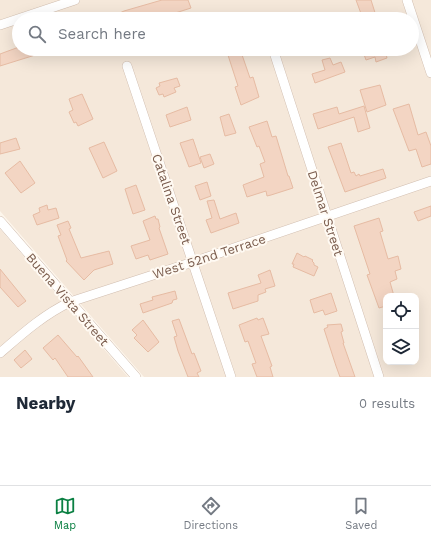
<!DOCTYPE html>
<html lang="en">
<head>
<meta charset="utf-8">
<style>
	body { margin:0; font-family:"Work Sans",sans-serif; background:#f2f2f3; color:#1f2937 }
	.controls { position:absolute; right:12px; bottom:12px; display:grid; overflow:hidden; border-radius:8px; box-shadow:0 4px 16px #0002 }
	.controls button { width:36px; height:36px; display:grid; place-items:center; padding:0; border:0; border-bottom:1px solid #e0e1e3; background:#fff; color:#1f2937; font:20px sans-serif }
	.list { margin:0; padding:0; list-style:none }
	h2 { display:flex; justify-content:space-between; align-items:center; height:52px; margin:0; padding:0 16px; font-size:17px }
	h2 small { font-size:13px; font-weight:400; color:#747a83 }
	.icon { flex:none; width:22px; height:22px; fill:none; stroke:currentColor; stroke-width:2; stroke-linecap:round; stroke-linejoin:round }
	.map { position:relative; flex:none; width:431px; height:377px; overflow:hidden }
	.search { position:absolute; background:#fff; box-shadow:0 4px 16px #0002; left:12px; right:12px; top:12px; height:44px; display:flex; align-items:center; gap:10px; box-sizing:border-box; padding:0 14px; border-radius:22px; color:#747a83; font-size:15px }
	.sheet { height:108px; background:#fff }
	nav { display:flex; justify-content:space-around; align-items:center; box-sizing:border-box; height:56px; border-top:1px solid #e0e1e3; background:#fff; font-size:11px; color:#747a83 }
	nav a { display:grid; justify-items:center; gap:2px }
	nav .on { color:#0b8043 }
	.map>svg:first-child { display:block }
</style>
</head>
<body>
<div class="map">
<svg width="431" height="377" viewBox="0 0 431 377">
	<rect width="100%" height="100%" fill="#fdf6ec"/>
	<path fill="#f5e8da" fill-rule="evenodd" d="M 0,0 L 431,0 L 431,377 L 144,377 L 0,211 ZM 19,19 L 412,19 L 412,49 L 19,49 ZM 386,296 L 416,296 L 416,362 L 386,362 Z
		M 0,229 L 71,311 L 128,377 L 0,377 Z"/>
	<path fill="#f3d5c3" stroke="#e6bba3" d="M 162,0 L 188,0 L 191,8 L 169,15 L 168,13 L 145,19 L 107,19 L 124,11 Z
		M 356,0 L 371,0 L 377,19 L 363,19 Z
		M 19,47 L 19,49 L 48,49 L 48,51 L 0,66 L 0,54 Z
		M 226,49 L 240,49 L 250,78 L 253,77 L 259,97 L 241,105 L 235,87 L 238,86 Z
		M 362,49 L 395,49 L 395,51 L 386,54 L 387,58 L 376,62 L 375,57 L 366,60 Z
		M 330,58 L 333,65 L 341,62 L 345,72 L 315,83 L 312,74 L 325,70 L 322,60 Z
		M 177,78 L 180,86 L 174,88 L 176,92 L 164,97 L 163,94 L 159,95 L 156,88 L 160,86 L 159,83 Z
		M 380,85 L 386,105 L 367,112 L 360,90 Z
		M 82,94 L 93,119 L 78,126 L 76,122 L 74,123 L 69,112 L 73,110 L 69,99 Z
		M 409,104 L 418,135 L 426,132 L 431,146 L 431,164 L 422,167 L 416,149 L 409,151 L 393,109 Z
		M 364,106 L 370,128 L 358,132 L 354,117 L 318,129 L 313,114 L 337,107 L 339,114 Z
		M 187,107 L 191,120 L 170,127 L 166,115 Z
		M 229,114 L 236,133 L 225,136 L 220,117 Z
		M 267,121 L 272,137 L 276,136 L 288,176 L 289,176 L 293,188 L 271,195 L 267,196 L 266,191 L 247,197 L 243,185 L 264,177 L 260,164 L 265,162 L 259,146 L 257,147 L 249,127 Z
		M 16,138 L 20,149 L 0,154 L 0,143 Z
		M 193,139 L 201,163 L 189,167 L 180,143 Z
		M 104,142 L 117,171 L 103,178 L 89,148 Z
		M 341,143 L 351,173 L 354,172 L 356,176 L 359,174 L 360,176 L 383,169 L 386,178 L 345,192 L 328,147 Z
		M 210,154 L 214,164 L 204,168 L 200,157 Z
		M 20,161 L 35,183 L 21,193 L 5,173 Z
		M 207,182 L 211,196 L 200,200 L 195,186 Z
		M 136,185 L 145,210 L 133,214 L 125,189 Z
		M 214,200 L 220,219 L 236,213 L 239,223 L 211,233 L 206,220 L 212,218 L 207,201 Z
		M 47,205 L 48,210 L 56,208 L 59,218 L 37,225 L 33,215 L 40,212 L 39,208 Z
		M 431,206 L 431,216 L 418,221 L 414,212 Z
		M 155,216 L 156,219 L 158,219 L 160,227 L 159,228 L 168,254 L 150,260 L 148,255 L 136,259 L 131,246 L 150,240 L 143,221 Z
		M 379,218 L 383,231 L 380,232 L 388,259 L 398,256 L 401,269 L 395,271 L 397,279 L 390,282 L 394,296 L 386,296 L 386,306 L 379,308 L 367,275 L 370,274 L 354,226 Z
		M 68,221 L 71,228 L 69,229 L 81,258 L 109,251 L 113,264 L 94,270 L 84,280 L 66,261 L 67,260 L 58,236 L 61,235 L 57,225 Z
		M 297,253 L 304,257 L 305,256 L 313,260 L 312,261 L 314,263 L 314,265 L 318,267 L 314,276 L 293,267 L 294,264 L 292,264 Z
		M 0,269 L 26,301 L 18,307 L 0,287 Z
		M 270,270 L 275,286 L 265,289 L 266,292 L 258,295 L 258,301 L 233,309 L 228,293 L 261,283 L 258,275 Z
		M 175,291 L 177,299 L 173,300 L 172,303 L 143,313 L 140,304 L 153,300 L 152,297 Z
		M 331,293 L 337,311 L 325,315 L 323,310 L 314,313 L 310,300 Z
		M 257,318 L 258,320 L 263,318 L 269,334 L 261,336 L 272,366 L 270,367 L 273,377 L 257,377 L 252,364 L 256,363 L 248,341 L 245,342 L 239,325 Z
		M 179,319 L 192,354 L 194,353 L 201,371 L 197,373 L 199,377 L 188,377 L 178,351 L 174,337 L 177,336 L 172,321 Z
		M 143,320 L 159,342 L 148,352 L 134,338 L 137,335 L 132,330 Z
		M 341,324 L 343,331 L 341,332 L 344,343 L 343,343 L 355,377 L 340,377 L 336,366 L 324,329 L 328,327 L 327,325 Z
		M 58,335 L 77,357 L 78,356 L 93,377 L 68,377 L 55,358 L 53,360 L 43,348 Z
		M 25,350 L 32,359 L 21,368 L 14,360 Z"/>
	<g fill="none" stroke-linecap="round" stroke-linejoin="round">
		<defs>
			<path id="minor" d="M 407,0 L 431,73
				M 0,25 L 75,0
				M 273,49 L 379,377
				M 127,66 L 231,377
				M 0,221 L 136,377
				M 0,353 C 22,334 43,315 70,302 L 193,262 L 431,181"/>
		</defs>
		<use href="#minor" stroke="#d1beb0" stroke-width="10"/>
		<use href="#minor" stroke="#fff" stroke-width="9"/>
	</g>
	<g text-anchor="middle" stroke-width="4" stroke-linejoin="round" paint-order="stroke">
		<g font-size="13" fill="#7a5c4d" stroke="#fffaf3">
			<text transform="translate(172 199) rotate(71)" y="5">Catalina Street</text>
			<text transform="translate(326 213) rotate(72)" y="5">Delmar Street</text>
			<text transform="translate(209 256) rotate(-18)" y="5">West 52nd Terrace</text>
			<text transform="translate(68 299) rotate(49)" y="5">Buena Vista Street</text>
		</g>
	</g>
</svg>
<div class="controls">
<button><svg class="icon" aria-label="locate" viewBox="0 0 24 24"><circle cx="12" cy="12" r="6"/><path d="M12 2v4M12 18v4M2 12h4M18 12h4"/></svg></button>
<button><svg class="icon" aria-label="layers" viewBox="0 0 24 24"><path d="M12 4l9 5-9 5-9-5zM3 14l9 5 9-5"/></svg></button>
</div>
<div class="search"><svg class="icon" aria-label="search" viewBox="0 0 24 24"><circle cx="10" cy="10" r="6"/><path d="M15 15l6 6"/></svg>Search here</div>
</div>
<section class="sheet">
<h2>Nearby<small>0 results</small></h2>
<ul class="list">
</ul>
</section>
<nav>
<a class="on"><svg class="icon" aria-label="map" viewBox="0 0 24 24"><path d="M3 6l6-2 6 2 6-2v14l-6 2-6-2-6 2zM9 4v14M15 6v14"/></svg>Map</a>
<a><svg class="icon" aria-label="directions" viewBox="0 0 24 24"><path d="M12 3l9 9-9 9-9-9zM9 14v-3h6M13 9l2 2-2 2"/></svg>Directions</a>
<a><svg class="icon" aria-label="saved" viewBox="0 0 24 24"><path d="M7 4h10v16l-5-4-5 4z"/></svg>Saved</a>
</nav>
</body>
</html>
